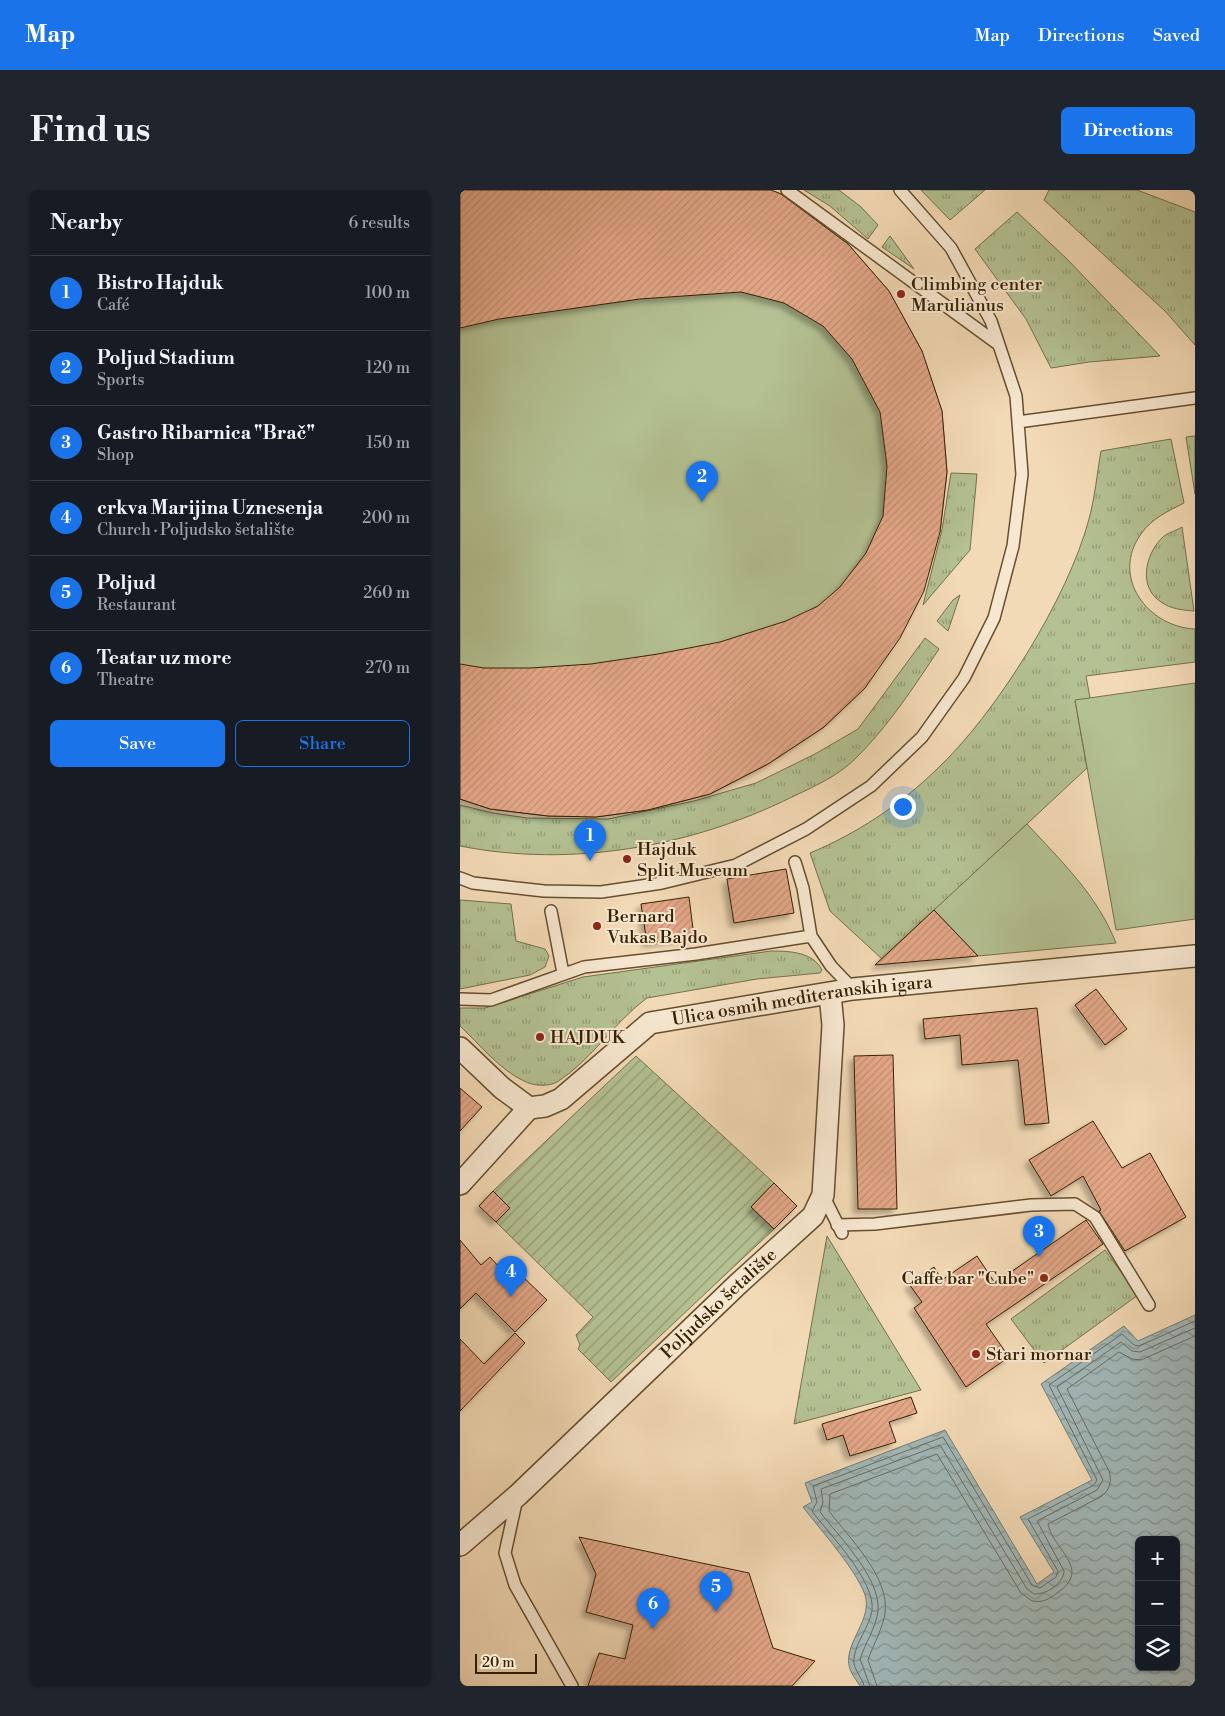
<!DOCTYPE html>
<html lang="en">
<head>
<meta charset="utf-8">
<style>
	body { margin:0; font-family:"Libre Bodoni",serif; background:#20242c; color:#f1f3f6 }
	.controls { position:absolute; right:15px; bottom:15px; display:grid; overflow:hidden; border-radius:8px; box-shadow:0 1px 4px #0004 }
	.controls button { width:45px; height:45px; display:grid; place-items:center; padding:0; border:0; border-bottom:1px solid #363941; background:#171b24; color:#f1f3f6; font:25px sans-serif }
	.scale { position:absolute; left:15px; bottom:12px; width:62px; box-sizing:border-box; padding-left:5px; border:2px solid #362101; border-top:0; font-size:14px; line-height:18px; white-space:nowrap; color:#362101; -webkit-text-stroke:4px #f7e7d0; paint-order:stroke }
	.you { position:absolute; left:442px; top:616px; width:18px; height:18px; margin:-12px; border:4px solid #fff; border-radius:50%; background:#1a73e8; box-shadow:0 0 0 8px #1a73e833 }
	.badge { display:grid; place-items:center; width:32px; height:32px; border-radius:50%; background:#1a73e8; color:#fff; font-size:16px; font-weight:700 }
	.pin { position:absolute; translate:-50% -41px; filter:drop-shadow(0 1px 2px #0008) }
	.pin::after { content:''; position:absolute; top:26px; width:18px; height:15px; background:inherit; clip-path:polygon(0 0,100% 0,50% 100%) }
	.list { margin:0; padding:0; list-style:none }
	h2 { display:flex; justify-content:space-between; align-items:center; height:65px; margin:0; padding:0 20px; font-size:21px }
	h2 small { font-size:16px; font-weight:400; color:#9ea1a6 }
	.list li { display:grid; grid-template-columns:32px 1fr auto; gap:15px; align-items:center; box-sizing:border-box; height:75px; padding:0 20px; border-top:1px solid #363941 }
	.list b { display:block; font-size:19px; white-space:nowrap }
	.list p { margin:0; font-size:16px; white-space:nowrap; color:#9ea1a6 }
	.list em { font-size:16px; font-style:normal; color:#9ea1a6 }
	.actions { display:flex; gap:10px; padding:15px 20px }
	.actions a { flex:1; padding:11px 0; border:1px solid #1a73e8; border-radius:8px; text-align:center; font-size:18px; color:#1a73e8 }
	.actions .main { background:#1a73e8; color:#fff }
	.icon { flex:none; width:28px; height:28px; fill:none; stroke:currentColor; stroke-width:2; stroke-linecap:round; stroke-linejoin:round }
	.map { position:relative; flex:none; width:735px; height:1496px; overflow:hidden; border-radius:8px }
	header { display:flex; align-items:center; gap:30px; box-sizing:border-box; height:70px; padding:0 25px; background:#1a73e8; color:#fff }
	header strong { font-size:24px }
	nav { display:flex; gap:28px; margin-inline-start:auto; font-size:18px }
	.intro { display:flex; align-items:center; justify-content:space-between; box-sizing:border-box; height:120px; padding:0 30px }
	h1 { margin:0; font-size:35px }
	.button { padding:12px 22px; border-radius:8px; background:#1a73e8; color:#fff; font-size:18px; font-weight:700 }
	main { display:flex; gap:30px; padding:0 30px }
	aside { flex:1; background:#171b24; border-radius:8px; box-shadow:0 1px 4px #0004 }
	.map>svg:first-child { display:block }
</style>
</head>
<body>
<header>
<strong>Map</strong>
<nav><a>Map</a><a>Directions</a><a>Saved</a></nav>
</header>
<div class="intro"><h1>Find us</h1><a class="button">Directions</a></div>
<main>
<aside>
<h2>Nearby<small>6 results</small></h2>
<ul class="list">
<li><span class="badge">1</span><div><b>Bistro Hajduk</b><p>Café</p></div><em>100 m</em></li>
<li><span class="badge">2</span><div><b>Poljud Stadium</b><p>Sports</p></div><em>120 m</em></li>
<li><span class="badge">3</span><div><b>Gastro Ribarnica &quot;Brač&quot;</b><p>Shop</p></div><em>150 m</em></li>
<li><span class="badge">4</span><div><b>crkva Marijina Uznesenja</b><p>Church · Poljudsko šetalište</p></div><em>200 m</em></li>
<li><span class="badge">5</span><div><b>Poljud</b><p>Restaurant</p></div><em>260 m</em></li>
<li><span class="badge">6</span><div><b>Teatar uz more</b><p>Theatre</p></div><em>270 m</em></li>
</ul>
<div class="actions"><a class="main">Save</a><a>Share</a></div>
</aside>
<div class="map">
<svg width="735" height="1496" viewBox="0 0 735 1496">
	<defs>
		<pattern id="grass-tufts" width="24" height="20" patternUnits="userSpaceOnUse" patternTransform="scale(1.25)"><rect width="24" height="20" fill="#b4c193"/><path d="M3 7l-1-3M5 7V3M7 7l1-3M15 17l-1-3M17 17v-4M19 17l1-3" fill="none" stroke="#939c76"/></pattern>
		<pattern id="garden-furrows" width="10" height="10" patternUnits="userSpaceOnUse" patternTransform="scale(1.25)"><rect width="10" height="10" fill="#b4c193"/><path d="M-1 1l2-2M0 10L10 0M9 11l2-2" fill="none" stroke="#939c76"/></pattern>
		<pattern id="water-waves" width="16" height="10" patternUnits="userSpaceOnUse" patternTransform="scale(1.25)"><rect width="16" height="10" fill="#a1b8b9"/><path d="M0 5q4-4 8 0t8 0" fill="none" stroke="#849594"/></pattern>
		<pattern id="building-hatch" width="6" height="6" patternUnits="userSpaceOnUse" patternTransform="scale(1.25)"><rect width="6" height="6" fill="#e3a788"/><path d="M-1 1l2-2M0 6l6-6M5 7l2-2" fill="none" stroke="#c38f74"/></pattern>
		<filter id="shadow"><feDropShadow dx="-4.5" dy="4.5" stdDeviation="2.5" flood-color="#0004"/></filter>
	</defs>
	<rect width="100%" height="100%" fill="#f3dab6"/>
	<filter id="stains"><feTurbulence type="fractalNoise" baseFrequency=".004" numOctaves="4"/><feColorMatrix values="0 0 0 0 .2 0 0 0 0 .09 0 0 0 0 .02 0 0 0 .5 -.17"/></filter>
	<radialGradient id="worn" r=".72"><stop offset=".6" stop-color="#630" stop-opacity="0"/><stop offset="1" stop-color="#630" stop-opacity=".3"/></radialGradient>
	<path fill="url(#grass-tufts)" stroke="#75714a" d="M 344,0 L 379,0 L 401,17 L 418,35 L 408,49 L 370,16 Z
		M 461,0 L 525,0 L 490,30 Z
		M 589,0 L 677,0 L 735,22 L 735,155 L 705,121 L 584,10 Z
		M 557,22 L 607,69 L 700,166 L 629,172 L 591,178 L 566,129 L 515,59 Z
		M 430,46 L 454,79 L 422,57 Z
		M 735,246 L 735,304 L 726,247 Z
		M 711,249 L 724,313 C 708,321 691,329 681,344 C 650,387 688,437 735,439 L 735,472 L 626,486 L 630,508 L 615,511 L 627,578 L 422,769 L 370,721 L 350,663 C 396,644 440,615 476,580 C 536,524 608,408 629,329 C 635,307 637,284 641,261 Z
		M 491,283 L 517,284 L 510,360 L 463,415 L 482,340 Z
		M 722,337 L 734,421 C 722,420 711,419 701,412 C 678,397 685,365 702,348 C 706,343 716,341 722,337 Z
		M 500,405 L 488,441 L 477,431 L 493,410 Z
		M 465,448 L 479,459 C 454,497 427,538 394,570 C 376,587 353,597 332,607 C 231,657 111,678 0,656 L 0,615 L 33,623 L 67,628 L 148,629 L 234,611 L 296,593 L 355,564 L 398,539 Z
		M 0,710 L 51,714 L 56,751 L 85,759 L 89,766 L 85,777 L 70,785 L 0,799 Z
		M 311,761 C 330,761 353,762 362,780 L 360,783 L 297,789 L 187,808 C 154,832 132,870 97,892 C 88,897 73,896 64,891 C 40,880 19,854 0,836 L 0,818 L 25,818 L 123,787 Z
		M 367,1046 L 461,1200 L 334,1234 Z
		M 645,1060 L 678,1105 L 584,1173 L 551,1129 Z"/>
	<path fill="url(#garden-furrows)" stroke="#75714a" d="M 176,866 L 314,993 L 291,1017 L 314,1039 L 151,1192 L 118,1159 L 120,1155 L 116,1145 L 133,1127 L 36,1032 L 50,1018 L 33,1001 Z"/>
	<path fill="#b4c193" stroke="#75714a" d="M 0,0 L 311,0 L 326,6 L 382,47 L 429,101 L 462,161 L 482,221 L 487,282 L 480,342 L 405,498 L 364,537 L 308,574 L 250,604 L 188,620 L 136,627 L 88,626 L 30,619 L 0,609 Z
		M 735,493 L 735,729 L 656,740 L 615,510 Z
		M 567,634 C 602,672 637,705 656,753 L 518,766 L 474,720 Z"/>
	<path fill="url(#water-waves)" stroke="#767c6f" fill-rule="evenodd" d="M 735,1125 L 735,1496 L 400,1496 C 397,1491 392,1485 390,1479 C 382,1456 410,1433 406,1409 C 402,1386 358,1337 343,1317 L 352,1312 L 345,1293 L 485,1240 L 577,1394 L 594,1382 L 560,1327 L 632,1290 L 581,1194 L 664,1136 L 678,1151 ZM 679,1350 L 716,1350 L 716,1477 L 679,1477 Z"/>
	<g fill="none" stroke-linecap="round" stroke-linejoin="round">
		<path stroke="#6c6c5d" stroke-width="1" d="M 404,1496 C 402,1486 392,1479 394,1468 C 396,1452 409,1437 412,1421 C 416,1391 369,1344 352,1321 L 357,1312 L 353,1296 L 483,1247 L 572,1395 L 580,1398 L 596,1387 L 598,1381 L 568,1329 L 634,1295 L 637,1290 L 589,1195 L 662,1144 L 674,1155 L 679,1156 L 735,1131
			M 410,1496 L 400,1469 C 405,1454 416,1437 418,1421 C 421,1388 379,1347 360,1322 L 363,1312 L 361,1299 L 480,1255 L 567,1399 L 574,1404 C 586,1405 604,1393 604,1381 L 577,1331 L 637,1300 L 643,1290 L 597,1197 L 661,1152 L 672,1161 L 680,1162 L 735,1138
			M 417,1496 L 408,1470 C 413,1455 423,1438 425,1423 C 430,1387 389,1348 369,1321 L 370,1304 L 477,1264 L 561,1403 L 572,1411 C 583,1413 589,1409 597,1403 C 633,1379 593,1360 588,1334 L 642,1306 C 650,1299 652,1291 649,1281 L 607,1199 L 659,1162 L 672,1169 L 681,1170 L 735,1146"/>
	</g>
	<path fill="url(#building-hatch)" stroke="#362101" filter="url(#shadow)" d="M 0,0 L 311,0 L 321,4 L 388,54 L 429,101 L 462,161 L 482,221 L 487,282 L 480,342 L 464,401 L 440,448 L 405,498 L 364,537 L 308,574 L 250,604 L 188,620 L 136,627 L 88,626 L 30,619 L 0,609 L 0,474 L 24,478 L 71,478 L 131,474 L 198,464 L 260,452 L 326,431 L 358,416 L 380,397 L 406,363 L 423,326 L 427,276 L 420,222 L 392,169 L 363,136 L 324,113 L 281,102 L 180,109 L 39,129 L 0,138 Z
		M 326,679 L 334,723 L 274,733 L 267,689 Z
		M 229,707 L 234,747 L 187,753 L 181,714 Z
		M 474,720 L 518,766 L 415,775 Z
		M 636,799 L 667,839 L 645,855 L 615,815 Z
		M 577,818 L 589,933 L 565,935 L 558,870 L 502,875 L 500,845 L 465,849 L 463,829 Z
		M 433,865 L 437,1019 L 398,1019 L 394,866 Z
		M 0,898 L 22,917 L 0,941 Z
		M 633,931 L 662,978 L 690,963 L 726,1027 L 665,1061 L 639,1021 L 641,1020 L 623,986 L 591,1006 L 569,970 Z
		M 314,993 L 337,1016 L 314,1039 L 291,1017 Z
		M 33,1001 L 50,1018 L 36,1032 L 19,1016 Z
		M 626,1030 L 643,1054 L 526,1134 L 549,1167 L 506,1197 L 454,1118 L 462,1112 L 449,1094 L 474,1077 L 482,1090 L 517,1066 L 535,1093 Z
		M 0,1050 L 21,1075 L 30,1067 L 52,1091 L 60,1084 L 87,1110 L 55,1142 L 16,1103 L 0,1119 Z
		M 55,1143 L 65,1153 L 0,1221 L 0,1149 L 24,1174 Z
		M 451,1207 L 457,1223 L 429,1232 L 436,1252 L 390,1266 L 383,1245 L 367,1250 L 362,1234 Z
		M 119,1347 L 289,1383 L 313,1458 L 355,1471 L 332,1496 L 128,1496 L 139,1463 L 165,1469 L 173,1435 L 126,1422 L 136,1384 Z"/>
	<g fill="none" stroke-linecap="round" stroke-linejoin="round">
		<defs>
			<path id="service" d="M 327,0 L 538,154
				M 558,232 L 735,208
				M 335,672 L 343,698 L 351,746
				M 0,688 L 13,693 L 84,701 L 141,702 L 202,693 L 276,675 L 346,639 L 411,596 L 462,547 L 504,488 L 534,428 L 553,356 L 562,284 L 556,206 L 531,131 L 491,58 L 440,0
				M 91,721 L 103,783
				M 0,809 L 31,810 L 124,777 L 236,764 L 351,746 L 371,776 L 393,799
				M 363,1005 L 382,1043
				M 377,1035 L 415,1034 L 571,1015 L 615,1014 L 635,1027 L 689,1115
				M 57,1308 L 45,1363 L 55,1395 L 112,1496"/>
			<g id="minor">
				<path id="s1" d="M 0,858 L 42,898 L 69,918 L 85,916 L 101,909 L 190,833 L 393,799 L 735,766"/>
				<path d="M 0,994 L 69,918"/>
				<path id="s2" d="M 0,1355 L 58,1305 L 278,1094 L 353,1026 L 363,1005 L 373,835 L 370,804"/>
			</g>
		</defs>
		<use href="#service" stroke="#654f2e" stroke-width="14"/>
		<use href="#minor" stroke="#654f2e" stroke-width="24"/>
		<use href="#service" stroke="#f7e7d0" stroke-width="11"/>
		<use href="#minor" stroke="#f7e7d0" stroke-width="21"/>
	</g>
	<g fill="#8f2418" stroke="#f7e7d0" stroke-width="2">
		<circle cx="441" cy="104" r="5"/>
		<circle cx="167" cy="669" r="5"/>
		<circle cx="137" cy="736" r="5"/>
		<circle cx="80" cy="847" r="5"/>
		<circle cx="584" cy="1088" r="5"/>
		<circle cx="516" cy="1164" r="5"/>
	</g>
	<g text-anchor="middle" stroke-width="4" stroke-linejoin="round" paint-order="stroke">
		<g font-size="18" fill="#362101" stroke="#f7e7d0" text-anchor="start">
			<text x="451" y="100">Climbing center<tspan x="451" dy="21">Marulianus</tspan></text>
			<text x="177" y="665">Hajduk<tspan x="177" dy="21">Split Museum</tspan></text>
			<text x="147" y="732">Bernard<tspan x="147" dy="21">Vukas Bajdo</tspan></text>
			<text x="90" y="853">HAJDUK</text>
			<text x="574" y="1094" text-anchor="end">Caffe bar "Cube"</text>
			<text x="526" y="1170">Stari mornar</text>
		</g>
		<g font-size="18" fill="#362101" stroke="#f7e7d0">
			<text dy="6" stroke="none"><textPath href="#s1" startOffset="396">Ulica osmih mediteranskih igara</textPath></text>
			<text dy="6" stroke="none"><textPath href="#s2" startOffset="354">Poljudsko šetalište</textPath></text>
		</g>
	</g>
	<rect width="100%" height="100%" filter="url(#stains)"/>
	<rect width="100%" height="100%" fill="url(#worn)"/>
</svg>
<div class="controls">
<button>+</button>
<button>−</button>
<button><svg class="icon" aria-label="layers" viewBox="0 0 24 24"><path d="M12 4l9 5-9 5-9-5zM3 14l9 5 9-5"/></svg></button>
</div>
<div class="scale">20 m</div>
<div class="you"></div>
<div class="pin badge" style="left:130px;top:671px">1</div>
<div class="pin badge" style="left:242px;top:312px">2</div>
<div class="pin badge" style="left:579px;top:1067px">3</div>
<div class="pin badge" style="left:51px;top:1107px">4</div>
<div class="pin badge" style="left:256px;top:1422px">5</div>
<div class="pin badge" style="left:193px;top:1439px">6</div>
</div>
</main>
</body>
</html>
